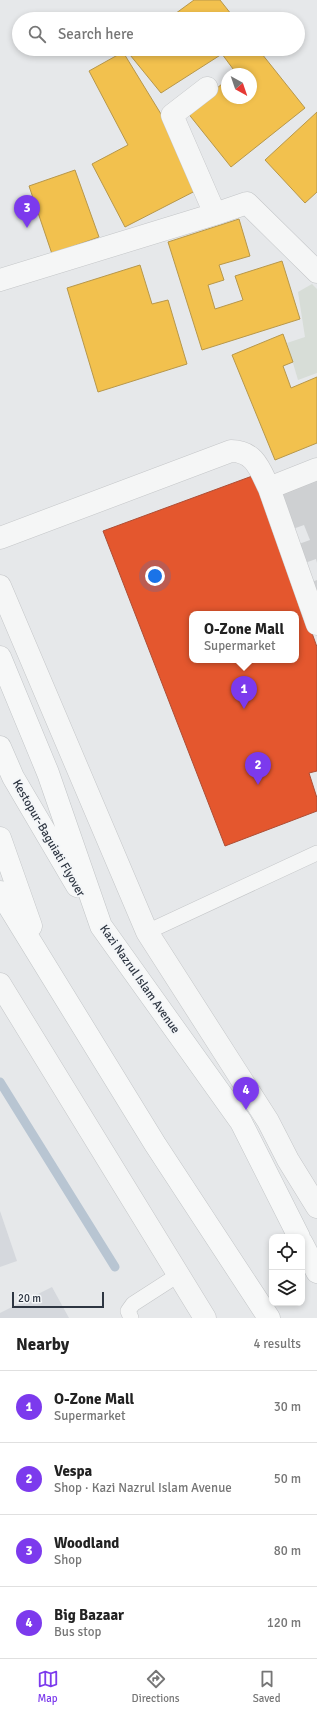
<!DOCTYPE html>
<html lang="en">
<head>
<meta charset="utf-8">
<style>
	body { margin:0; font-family:Signika,sans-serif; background:#f6f6f6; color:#222 }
	.controls { position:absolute; right:12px; bottom:12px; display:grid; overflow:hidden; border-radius:8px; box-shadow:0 2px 6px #0003 }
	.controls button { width:36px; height:36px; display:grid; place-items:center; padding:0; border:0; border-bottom:1px solid #e0e0e0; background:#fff; color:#222; font:20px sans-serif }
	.compass { position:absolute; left:221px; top:68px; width:36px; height:36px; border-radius:50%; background:#fff; box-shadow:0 2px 6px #0003; rotate:140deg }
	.scale { position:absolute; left:12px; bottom:10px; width:92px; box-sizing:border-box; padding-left:4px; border:2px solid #2e3642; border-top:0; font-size:11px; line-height:14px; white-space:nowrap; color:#2e3642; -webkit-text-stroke:3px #f4f6f8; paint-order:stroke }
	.you { position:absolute; left:155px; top:576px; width:14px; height:14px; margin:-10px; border:3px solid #fff; border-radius:50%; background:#1a73e8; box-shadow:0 0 0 6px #1a73e833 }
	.badge { display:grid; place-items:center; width:26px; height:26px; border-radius:50%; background:#7c3aed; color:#fff; font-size:13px; font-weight:700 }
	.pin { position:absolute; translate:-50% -33px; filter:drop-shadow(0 1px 2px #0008) }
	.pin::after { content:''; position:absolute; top:21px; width:14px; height:12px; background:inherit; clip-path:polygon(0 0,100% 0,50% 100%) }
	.popup { position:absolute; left:189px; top:611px; width:110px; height:52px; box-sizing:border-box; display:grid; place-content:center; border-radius:8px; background:#fff; filter:drop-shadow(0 1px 3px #0005); font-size:13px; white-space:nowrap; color:#767676 }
	.popup b { font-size:15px; color:#222 }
	.popup::after { content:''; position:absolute; left:50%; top:100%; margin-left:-8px; border:8px solid transparent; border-top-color:#fff }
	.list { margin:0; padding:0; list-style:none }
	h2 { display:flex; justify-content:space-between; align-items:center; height:52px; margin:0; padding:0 16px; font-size:17px }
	h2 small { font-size:13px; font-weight:400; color:#767676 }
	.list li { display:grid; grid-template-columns:26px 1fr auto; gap:12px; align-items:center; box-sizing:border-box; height:72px; padding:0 16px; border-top:1px solid #e0e0e0 }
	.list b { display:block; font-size:15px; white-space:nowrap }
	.list p { margin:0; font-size:13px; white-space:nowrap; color:#767676 }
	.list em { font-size:13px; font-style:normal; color:#767676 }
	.icon { flex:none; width:22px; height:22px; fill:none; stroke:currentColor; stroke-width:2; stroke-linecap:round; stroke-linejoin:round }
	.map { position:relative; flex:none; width:317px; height:1318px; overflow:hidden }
	.search { position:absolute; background:#fff; box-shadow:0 2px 6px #0003; left:12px; right:12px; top:12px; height:44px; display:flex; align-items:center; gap:10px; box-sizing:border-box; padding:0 14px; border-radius:22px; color:#767676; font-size:15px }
	.sheet { height:340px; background:#fff }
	nav { display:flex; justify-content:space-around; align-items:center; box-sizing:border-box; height:56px; border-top:1px solid #e0e0e0; background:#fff; font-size:11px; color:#767676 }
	nav a { display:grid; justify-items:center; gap:2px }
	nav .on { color:#7c3aed }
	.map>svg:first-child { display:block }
</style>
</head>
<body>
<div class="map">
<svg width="317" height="1318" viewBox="0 0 317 1318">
	<rect width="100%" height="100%" fill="#e6e8ea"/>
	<path fill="#d5d8dd" d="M 0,1211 L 17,1261 L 0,1267 Z
		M 52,1287 L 69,1318 L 0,1318 L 0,1313 Z"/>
	<path fill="#d7ddd7" d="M 312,284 L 317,289 L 317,373 L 298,380 L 287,343 L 305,337 L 298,292 Z"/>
	<path fill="#f2c14e" stroke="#b7974a" d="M 194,0 L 220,0 L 235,19 L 168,19 Z
		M 127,49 L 258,49 L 305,108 L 231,167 L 187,112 L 227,80 L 227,98 L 251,98 L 251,74 L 235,74 L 236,73 L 222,54 L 161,93 L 126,50 Z
		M 123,52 L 172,132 L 199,189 L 125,227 L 92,164 L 128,145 L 89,71 Z
		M 317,112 L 317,192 L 305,203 L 265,160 Z
		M 75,170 L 99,237 L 52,254 L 29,186 Z
		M 239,219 L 250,256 L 219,265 L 224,280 L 208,285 L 215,309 L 243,300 L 235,276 L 282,261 L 300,319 L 202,350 L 168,242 Z
		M 140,265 L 152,304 L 168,300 L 187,364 L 98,392 L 67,288 Z
		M 283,334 L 293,362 L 283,366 L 291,388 L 317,377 L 317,443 L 275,460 L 232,355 Z"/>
	<path fill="#e4572e" stroke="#ad4d34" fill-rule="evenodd" d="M 255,475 L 317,647 L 317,771 L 309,773 L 317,798 L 317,811 L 225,846 L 103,531 ZM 192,614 L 296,614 L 296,660 L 192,660 Z"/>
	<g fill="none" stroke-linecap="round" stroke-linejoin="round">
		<path stroke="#b8c5d2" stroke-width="9" d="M 0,1082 L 115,1267"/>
	</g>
	<path fill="#ced0d2" d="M 317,475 L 317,563 L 316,559 L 302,564 L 296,545 L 310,540 L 304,525 L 290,530 L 276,490 Z
		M 317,580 L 317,604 L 309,583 Z"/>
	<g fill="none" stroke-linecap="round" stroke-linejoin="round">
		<defs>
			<path id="service" d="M 147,932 L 317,853
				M 131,1318 L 128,1311 L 133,1304 L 178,1275"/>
			<path id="minor" d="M 207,88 L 172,115 L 215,214
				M 0,280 L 215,214 L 247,203 L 317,272
				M 269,488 L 317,469
				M 0,538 L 231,451 C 255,451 260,470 269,488 L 317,624"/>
			<path id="tertiary" d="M 0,586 L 147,932 L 268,1121 L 288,1160 L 317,1207
				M 0,984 L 205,1318"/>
			<path id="primary" d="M 0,657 L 48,773 L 101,926 L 241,1122 L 299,1237
				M 0,747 L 13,777 L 77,886
				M 0,838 L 31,926
				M 0,892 L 155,1144 L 269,1318
				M 302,1243 L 317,1272"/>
		</defs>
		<use href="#service" stroke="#c4c6c8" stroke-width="16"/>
		<use href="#minor" stroke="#c4c6c8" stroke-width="23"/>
		<use href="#tertiary" stroke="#c4c6c8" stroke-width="23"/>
		<use href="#primary" stroke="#c2c5c7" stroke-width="23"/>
		<use href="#service" stroke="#f5f6f6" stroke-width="15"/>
		<use href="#minor" stroke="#f5f6f6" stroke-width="22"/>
		<use href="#tertiary" stroke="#f5f6f6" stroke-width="22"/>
		<use href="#primary" stroke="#f7f8f8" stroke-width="22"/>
	</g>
	<g text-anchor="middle" stroke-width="4" stroke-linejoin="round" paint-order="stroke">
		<g font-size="12" fill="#2e3642" stroke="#f4f6f8">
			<text transform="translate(49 838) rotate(60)" y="4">Kestopur-Baguiati Flyover</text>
			<text transform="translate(140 979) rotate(55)" y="4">Kazi Nazrul Islam Avenue</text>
		</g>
	</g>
</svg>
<div class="controls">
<button><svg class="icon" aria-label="locate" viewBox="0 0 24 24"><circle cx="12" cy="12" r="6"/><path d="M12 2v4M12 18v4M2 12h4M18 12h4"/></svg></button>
<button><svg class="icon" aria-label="layers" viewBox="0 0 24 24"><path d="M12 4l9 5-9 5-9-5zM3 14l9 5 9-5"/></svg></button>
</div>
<svg class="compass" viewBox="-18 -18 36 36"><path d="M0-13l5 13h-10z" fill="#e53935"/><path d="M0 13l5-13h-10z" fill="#767676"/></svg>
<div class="scale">20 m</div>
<div class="you"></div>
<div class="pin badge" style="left:244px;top:709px">1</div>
<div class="popup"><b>O-Zone Mall</b>Supermarket</div>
<div class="pin badge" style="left:258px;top:785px">2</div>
<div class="pin badge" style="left:27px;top:228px">3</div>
<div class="pin badge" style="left:246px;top:1110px">4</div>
<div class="search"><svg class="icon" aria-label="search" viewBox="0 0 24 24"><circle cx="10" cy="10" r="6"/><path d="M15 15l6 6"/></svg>Search here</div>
</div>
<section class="sheet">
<h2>Nearby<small>4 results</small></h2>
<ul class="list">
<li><span class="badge">1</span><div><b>O-Zone Mall</b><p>Supermarket</p></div><em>30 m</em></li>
<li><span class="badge">2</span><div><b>Vespa</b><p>Shop · Kazi Nazrul Islam Avenue</p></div><em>50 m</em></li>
<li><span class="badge">3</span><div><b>Woodland</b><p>Shop</p></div><em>80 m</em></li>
<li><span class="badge">4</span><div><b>Big Bazaar</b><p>Bus stop</p></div><em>120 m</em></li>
</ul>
</section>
<nav>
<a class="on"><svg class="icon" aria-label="map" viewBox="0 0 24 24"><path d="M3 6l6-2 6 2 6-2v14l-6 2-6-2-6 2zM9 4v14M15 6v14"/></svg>Map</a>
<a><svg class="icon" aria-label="directions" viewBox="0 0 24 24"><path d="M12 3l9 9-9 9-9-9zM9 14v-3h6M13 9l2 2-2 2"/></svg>Directions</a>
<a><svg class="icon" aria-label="saved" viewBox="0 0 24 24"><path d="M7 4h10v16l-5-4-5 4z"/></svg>Saved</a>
</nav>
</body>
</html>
